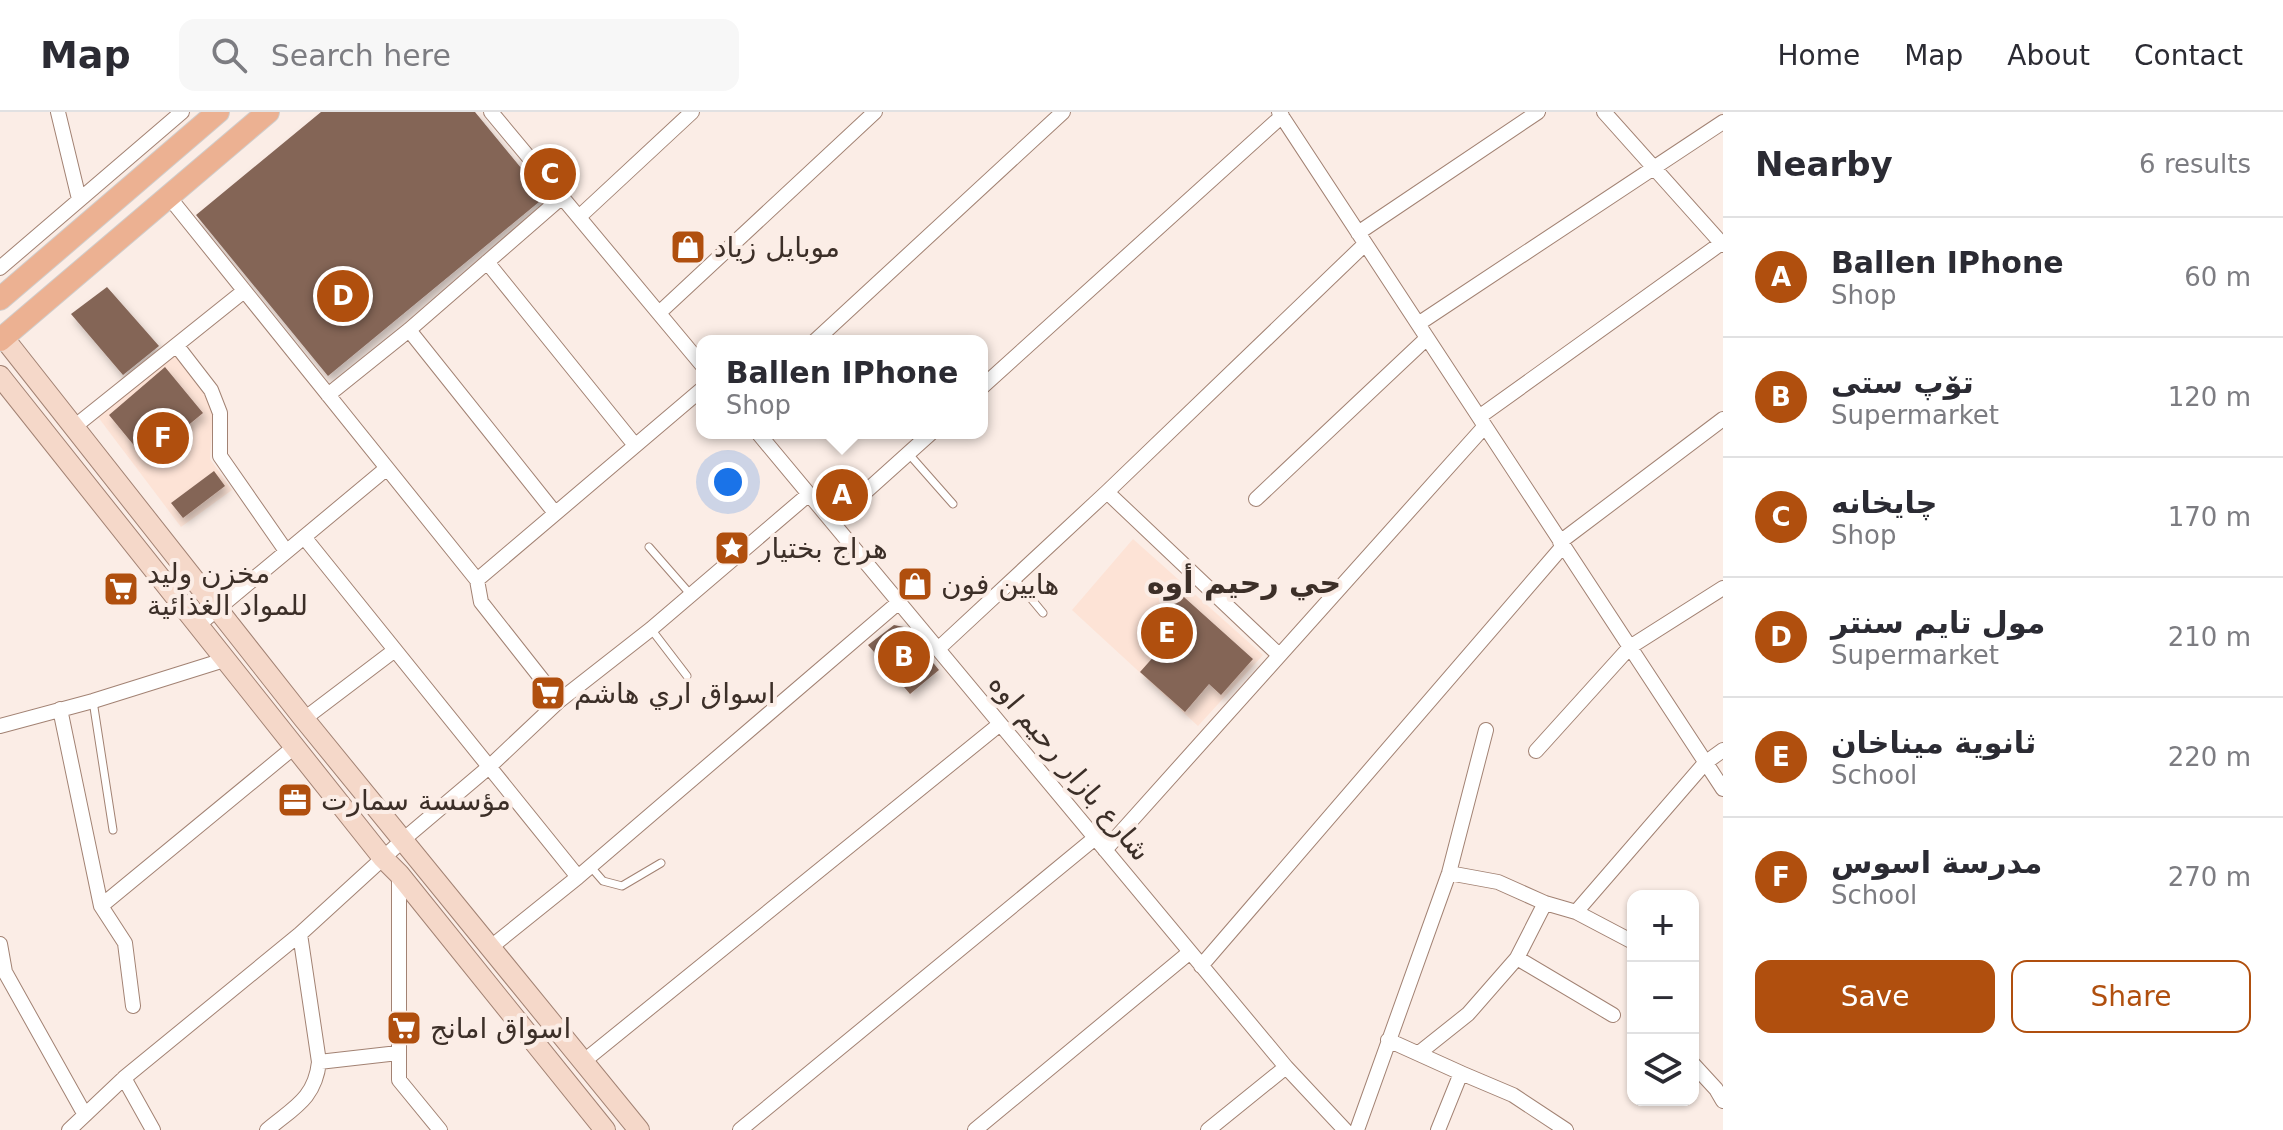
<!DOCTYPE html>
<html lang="en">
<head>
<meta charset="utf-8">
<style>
	body { margin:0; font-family:"DejaVu Sans","Noto Naskh Arabic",sans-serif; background:#f7f7f7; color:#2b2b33 }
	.controls { position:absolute; right:24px; bottom:24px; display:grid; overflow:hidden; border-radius:16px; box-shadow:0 2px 6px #0004 }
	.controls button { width:72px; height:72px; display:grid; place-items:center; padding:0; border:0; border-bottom:2px solid #e1e1e2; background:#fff; color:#2b2b33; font:40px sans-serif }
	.you { position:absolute; left:728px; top:370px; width:28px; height:28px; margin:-20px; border:6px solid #fff; border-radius:50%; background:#1a73e8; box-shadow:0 0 0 12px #1a73e833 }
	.badge { display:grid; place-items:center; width:52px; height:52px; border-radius:50%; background:#b04f0e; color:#fff; font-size:26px; font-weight:700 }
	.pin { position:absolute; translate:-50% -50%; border:4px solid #fff; box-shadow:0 2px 8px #0006 }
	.popup { position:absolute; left:696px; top:223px; width:292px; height:104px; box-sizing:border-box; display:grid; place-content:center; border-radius:16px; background:#fff; filter:drop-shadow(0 2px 6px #0005); font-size:26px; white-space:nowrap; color:#7c7c81 }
	.popup b { font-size:30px; color:#2b2b33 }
	.popup::after { content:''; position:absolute; left:50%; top:100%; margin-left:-16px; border:16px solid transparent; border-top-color:#fff }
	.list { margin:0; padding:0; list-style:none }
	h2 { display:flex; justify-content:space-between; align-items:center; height:104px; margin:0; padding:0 32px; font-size:34px }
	h2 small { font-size:26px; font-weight:400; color:#7c7c81 }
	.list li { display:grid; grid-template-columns:52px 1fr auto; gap:24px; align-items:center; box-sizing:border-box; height:120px; padding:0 32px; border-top:2px solid #e1e1e2 }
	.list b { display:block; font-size:30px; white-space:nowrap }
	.list p { margin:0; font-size:26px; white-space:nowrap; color:#7c7c81 }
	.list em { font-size:26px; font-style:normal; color:#7c7c81 }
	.actions { display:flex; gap:16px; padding:24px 32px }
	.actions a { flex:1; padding:18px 0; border:2px solid #b04f0e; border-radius:16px; text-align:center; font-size:28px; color:#b04f0e }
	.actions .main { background:#b04f0e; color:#fff }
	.icon { flex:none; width:44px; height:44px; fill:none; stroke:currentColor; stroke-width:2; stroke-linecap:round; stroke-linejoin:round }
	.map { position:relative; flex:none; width:1723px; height:1018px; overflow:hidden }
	header { display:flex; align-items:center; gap:48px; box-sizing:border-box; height:112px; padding:0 40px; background:#fff; border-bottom:2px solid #e1e1e2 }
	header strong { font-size:38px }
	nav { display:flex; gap:44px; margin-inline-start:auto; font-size:28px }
	.search { width:560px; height:72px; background:#f7f7f7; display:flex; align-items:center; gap:20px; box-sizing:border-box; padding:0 28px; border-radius:16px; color:#7c7c81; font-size:30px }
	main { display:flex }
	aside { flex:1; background:#fff }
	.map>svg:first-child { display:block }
</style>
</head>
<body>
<header>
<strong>Map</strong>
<div class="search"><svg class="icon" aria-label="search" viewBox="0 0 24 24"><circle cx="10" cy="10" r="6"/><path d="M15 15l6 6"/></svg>Search here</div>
<nav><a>Home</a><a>Map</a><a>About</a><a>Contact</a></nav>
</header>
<main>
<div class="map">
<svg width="1723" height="1018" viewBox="0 0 1723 1018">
	<defs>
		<filter id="shadow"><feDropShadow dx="3.5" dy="6" stdDeviation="4" flood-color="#0004"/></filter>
	</defs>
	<rect width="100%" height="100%" fill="#fbede6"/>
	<path fill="#fde3d6" d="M 177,241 L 208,281 L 213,300 L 210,347 L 232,378 L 181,415 L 98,305 Z
		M 1133,427 L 1263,543 L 1198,614 L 1072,498 Z"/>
	<path fill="#846557" filter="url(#shadow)" d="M 321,0 L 475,0 L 545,85 L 328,264 L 196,103 Z
		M 107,175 L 159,234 L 123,263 L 71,202 Z
		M 165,255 L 203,301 L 146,348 L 109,303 Z
		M 214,359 L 225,374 L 183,406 L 171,391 Z
		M 1175,477 L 1253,547 L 1221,583 L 1209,572 L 1185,600 L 1140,560 L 1164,533 L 1152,522 L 1170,502 L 1160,493 Z
		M 894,513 L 904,515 L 939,558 L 910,582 L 868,533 Z"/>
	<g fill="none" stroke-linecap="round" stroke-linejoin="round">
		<defs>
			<path id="lane" d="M 908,341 L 953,392
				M 649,435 L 691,483
				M 1014,466 L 1043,501
				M 651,517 L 687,564
				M 93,589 L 113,718
				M 590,754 L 603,769 L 622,774 L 661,751"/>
			<path id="street" d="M 58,0 L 79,87
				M 491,0 L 702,253
				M 1279,0 L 1723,677
				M 1604,0 L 1723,133
				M 169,85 L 477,468
				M 579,105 L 692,0
				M 1358,121 L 1538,0
				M 487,150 L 634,332
				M 0,156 L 182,0
				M 659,201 L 875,0
				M 1418,212 L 1723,10
				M 409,218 L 555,401
				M 815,229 L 1063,0
				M 177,234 L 211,278 L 220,301 L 220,344 L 286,439
				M 982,275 L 1282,4
				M 328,283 L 409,218 L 562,85
				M 1479,305 L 1723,130
				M 74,315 L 244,179
				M 758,321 L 1286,955 L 1345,1018
				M 1107,380 L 1279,543
				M 1256,387 L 1427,226
				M 832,410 L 931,321
				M 304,425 L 578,765
				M 1560,430 L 1723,307
				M 197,514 L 387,356
				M 938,537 L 1107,380 L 1365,132
				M 559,589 L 481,490 L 477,468 L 702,277
				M 60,597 L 101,794 L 125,831 L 133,894
				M 304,607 L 395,538
				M 0,614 L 93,589 L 224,548
				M 1536,639 L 1630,535 L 1723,476
				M 1105,738 L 1485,314
				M 1449,761 L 1498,770 L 1545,791 L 1576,800 L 1633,830
				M 399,762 L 399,968 L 440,1018
				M 101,794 L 293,636
				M 1576,800 L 1705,651 L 1723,638
				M 0,832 L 5,860 L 85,1003
				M 491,835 L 578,765 L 899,490
				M 1517,846 L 1613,903
				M 1201,854 L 1563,434
				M 1388,928 L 1461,961 L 1438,1018
				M 1419,941 L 1468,902 L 1517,846 L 1545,791
				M 584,949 L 1000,612
				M 319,950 L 398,941
				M 1693,952 L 1716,977 L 1723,989
				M 1461,961 L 1513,983 L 1566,1018
				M 124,966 L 153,1018
				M 69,1018 L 124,966 L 300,822 L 404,727 L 489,655 L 559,589 L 651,517 L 809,382
				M 267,1018 C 293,996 315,987 319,950 L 300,822
				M 740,1018 L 1095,726
				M 975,1018 L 1190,840
				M 1208,1018 L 1286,955
				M 1357,1018 L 1449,761 L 1486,618"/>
			<path id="secondary" d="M 3,225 L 304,607 L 639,1018
				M 0,264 L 383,746 L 399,762 L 605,1018"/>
			<path id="primary" d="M 0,187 L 218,0
				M 0,228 L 268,0"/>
		</defs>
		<use href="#lane" stroke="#a28273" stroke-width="9"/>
		<use href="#street" stroke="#a28273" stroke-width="16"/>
		<use href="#secondary" stroke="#a28273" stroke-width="22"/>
		<use href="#primary" stroke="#d0cdcb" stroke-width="24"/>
		<use href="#lane" stroke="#fff" stroke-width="7"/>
		<use href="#street" stroke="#fff" stroke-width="14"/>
		<use href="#secondary" stroke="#f5d8c9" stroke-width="20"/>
		<use href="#primary" stroke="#ecb192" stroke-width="22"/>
	</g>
	<defs>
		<symbol id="shop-square" viewBox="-11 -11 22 22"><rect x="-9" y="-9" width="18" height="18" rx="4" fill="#b04f0e" stroke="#fbede6"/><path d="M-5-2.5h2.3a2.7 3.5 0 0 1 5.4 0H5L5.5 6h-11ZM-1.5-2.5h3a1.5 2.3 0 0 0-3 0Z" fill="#fff"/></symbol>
		<symbol id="sight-square" viewBox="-11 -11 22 22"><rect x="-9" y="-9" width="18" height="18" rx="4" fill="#b04f0e" stroke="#fbede6"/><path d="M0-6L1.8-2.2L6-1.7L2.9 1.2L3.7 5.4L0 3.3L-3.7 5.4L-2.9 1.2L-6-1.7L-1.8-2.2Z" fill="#fff"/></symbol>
		<symbol id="supermarket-square" viewBox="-11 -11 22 22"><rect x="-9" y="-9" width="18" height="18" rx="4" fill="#b04f0e" stroke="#fbede6"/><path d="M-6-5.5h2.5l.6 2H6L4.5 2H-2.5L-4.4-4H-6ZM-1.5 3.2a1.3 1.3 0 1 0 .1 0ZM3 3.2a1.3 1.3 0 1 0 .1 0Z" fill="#fff"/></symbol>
		<symbol id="office-square" viewBox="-11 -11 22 22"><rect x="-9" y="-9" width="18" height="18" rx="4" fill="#b04f0e" stroke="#fbede6"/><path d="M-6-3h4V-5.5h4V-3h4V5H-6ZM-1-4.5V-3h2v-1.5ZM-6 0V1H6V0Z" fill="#fff"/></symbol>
	</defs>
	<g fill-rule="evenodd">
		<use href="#shop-square" x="668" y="115" width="40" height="40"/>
		<use href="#sight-square" x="712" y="416" width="40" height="40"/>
		<use href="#shop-square" x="895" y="452" width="40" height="40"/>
		<use href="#supermarket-square" x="101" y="457" width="40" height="40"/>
		<use href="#supermarket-square" x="528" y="561" width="40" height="40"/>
		<use href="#office-square" x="275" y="668" width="40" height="40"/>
		<use href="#supermarket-square" x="384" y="896" width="40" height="40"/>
	</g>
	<g text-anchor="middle" stroke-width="8" stroke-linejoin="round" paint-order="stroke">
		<g font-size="28" fill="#3c2f28" stroke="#fbede6" text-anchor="start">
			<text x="714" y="145">موبايل زياد</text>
			<text x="758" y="446">هراج بختيار</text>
			<text x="147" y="471">مخزن وليد<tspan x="147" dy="32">للمواد الغذائية</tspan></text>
			<text x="941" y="482">هايين فون</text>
			<text x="574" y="591">اسواق اري هاشم</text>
			<text x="321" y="698">مؤسسة سمارت</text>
			<text x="430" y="926">اسواق امانج</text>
		</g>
		<g font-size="28" fill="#3c2f28" stroke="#fbede6">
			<text transform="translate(1070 655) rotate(50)" y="10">شارع بازار رحيم اوه</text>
		</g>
		<g font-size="30" font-weight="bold" fill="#3c2f28" stroke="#fbede6">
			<text x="1244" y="481">حي رحيم أوه</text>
		</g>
	</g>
</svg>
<div class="controls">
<button>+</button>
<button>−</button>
<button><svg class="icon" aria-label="layers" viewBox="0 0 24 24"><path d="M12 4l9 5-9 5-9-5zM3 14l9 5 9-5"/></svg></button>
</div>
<div class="you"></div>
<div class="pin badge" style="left:842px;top:383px">A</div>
<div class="popup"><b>Ballen IPhone</b>Shop</div>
<div class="pin badge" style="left:904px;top:545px">B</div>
<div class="pin badge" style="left:550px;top:62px">C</div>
<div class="pin badge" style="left:343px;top:184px">D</div>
<div class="pin badge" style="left:1167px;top:521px">E</div>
<div class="pin badge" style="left:163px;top:326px">F</div>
</div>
<aside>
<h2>Nearby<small>6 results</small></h2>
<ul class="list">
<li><span class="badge">A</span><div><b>Ballen IPhone</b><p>Shop</p></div><em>60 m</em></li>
<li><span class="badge">B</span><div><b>تۆپ ستی</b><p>Supermarket</p></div><em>120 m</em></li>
<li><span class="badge">C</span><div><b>چایخانە</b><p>Shop</p></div><em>170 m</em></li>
<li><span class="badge">D</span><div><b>مول تايم سنتر</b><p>Supermarket</p></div><em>210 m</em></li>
<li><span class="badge">E</span><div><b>ثانوية ميناخان</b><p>School</p></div><em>220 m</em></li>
<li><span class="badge">F</span><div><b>مدرسة اسوس</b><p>School</p></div><em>270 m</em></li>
</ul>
<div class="actions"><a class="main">Save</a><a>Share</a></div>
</aside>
</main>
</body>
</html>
